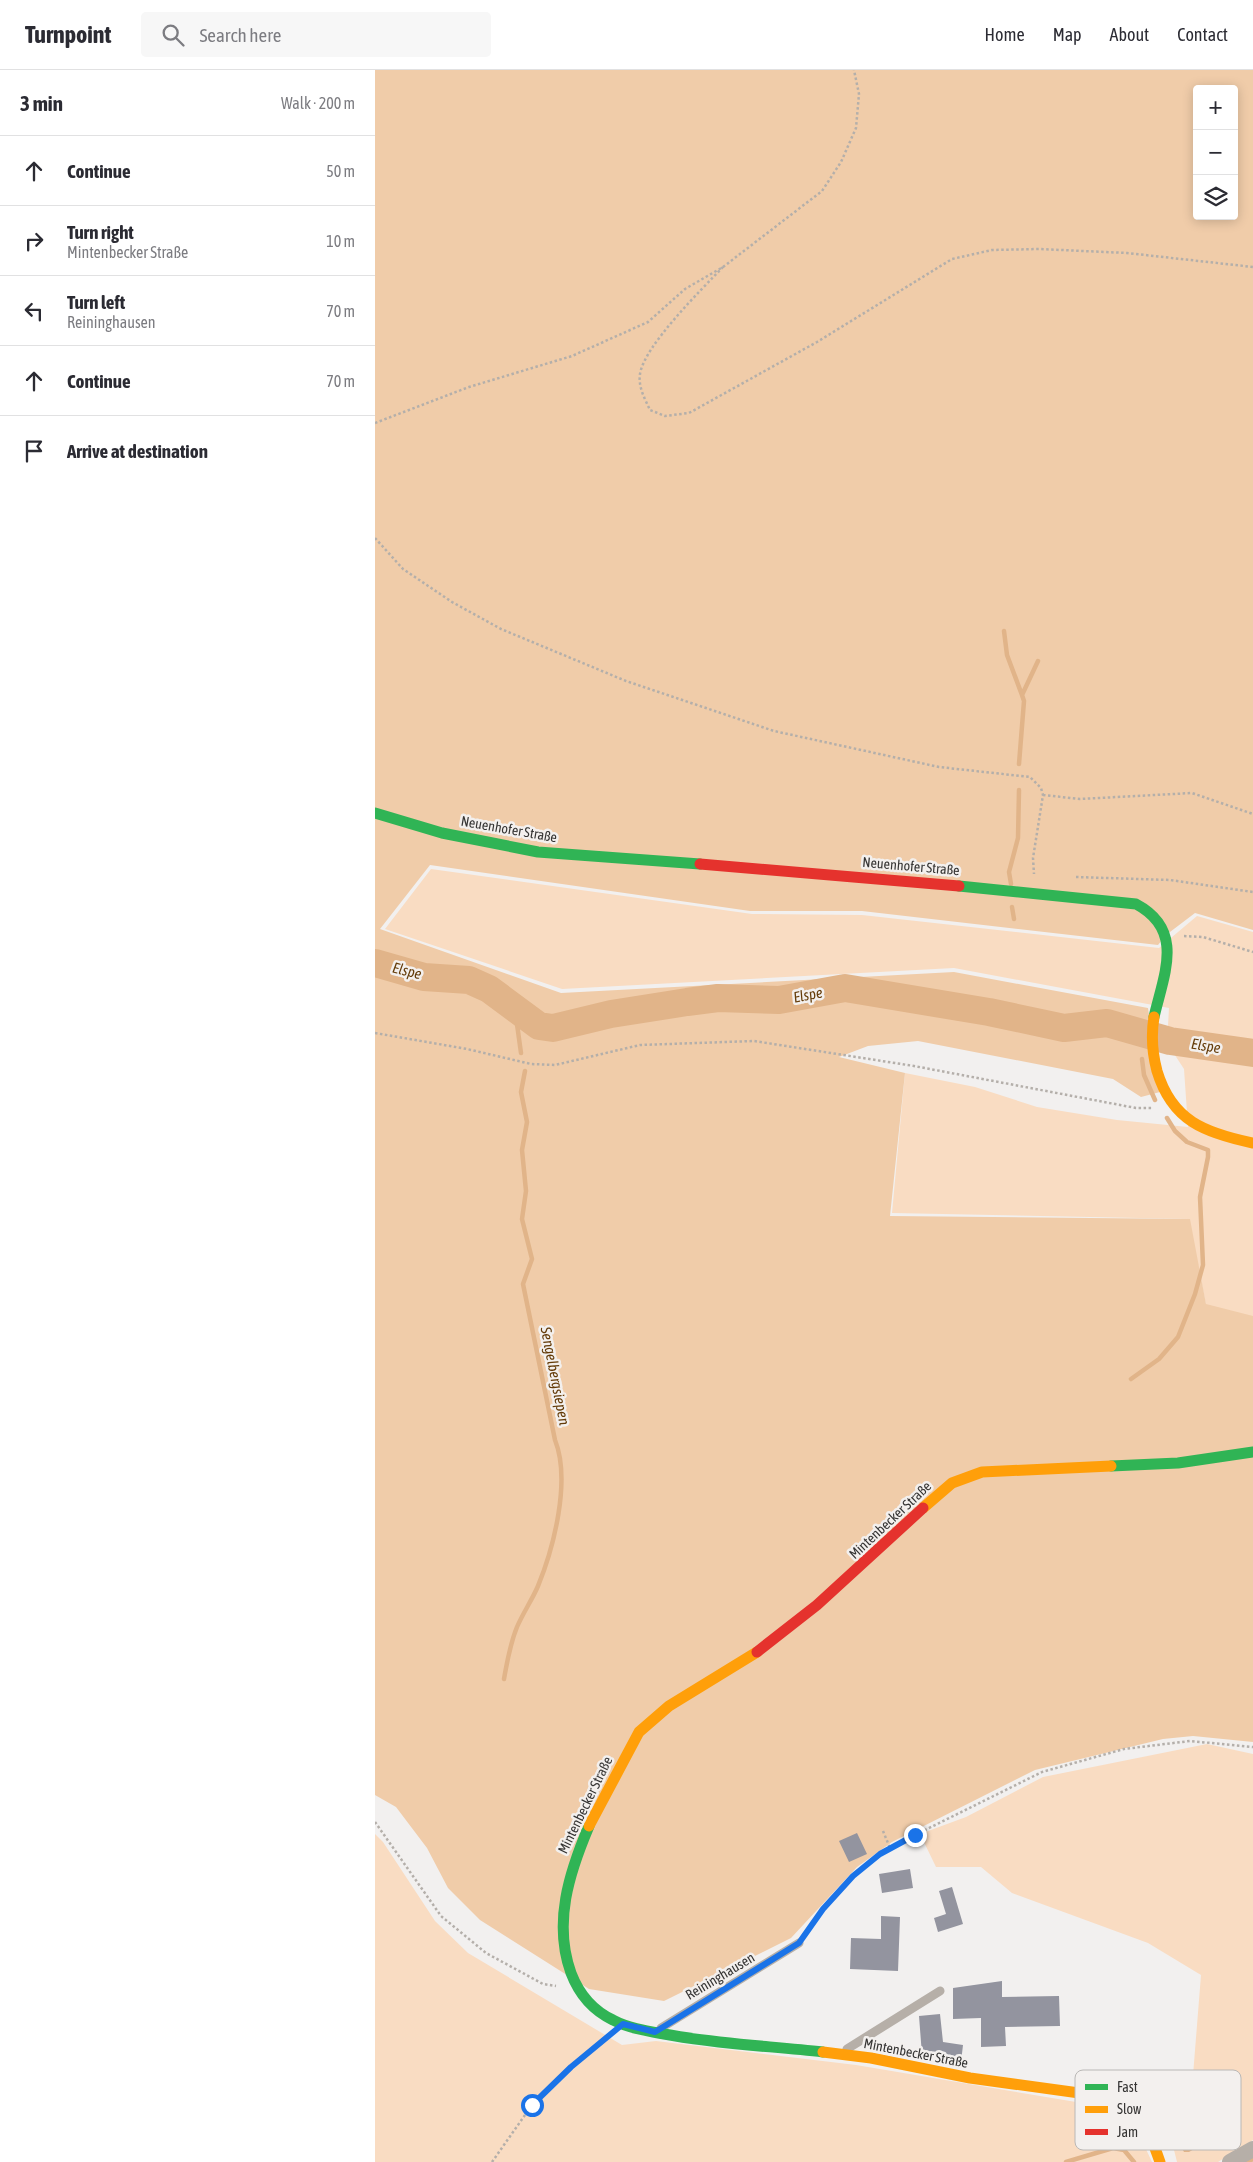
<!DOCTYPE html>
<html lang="en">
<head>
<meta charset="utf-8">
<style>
	body { margin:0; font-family:"Asap Condensed",sans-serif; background:#f7f7f7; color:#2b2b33 }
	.controls { position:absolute; right:15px; top:15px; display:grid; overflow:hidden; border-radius:5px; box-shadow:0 2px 12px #0003 }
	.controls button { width:45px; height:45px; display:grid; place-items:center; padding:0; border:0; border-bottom:1px solid #e1e1e2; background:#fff; color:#2b2b33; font:25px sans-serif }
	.stop { position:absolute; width:15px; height:15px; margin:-11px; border:4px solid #1a73e8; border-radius:50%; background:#fff }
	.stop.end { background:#1a73e8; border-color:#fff; box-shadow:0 1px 5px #0008 }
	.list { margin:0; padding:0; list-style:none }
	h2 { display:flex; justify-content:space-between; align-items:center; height:65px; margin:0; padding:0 20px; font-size:21px }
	h2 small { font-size:16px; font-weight:400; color:#7c7c81 }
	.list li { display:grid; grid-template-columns:32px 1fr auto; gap:15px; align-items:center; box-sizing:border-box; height:70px; padding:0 20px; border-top:1px solid #e1e1e2 }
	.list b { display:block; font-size:19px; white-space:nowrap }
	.list p { margin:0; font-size:16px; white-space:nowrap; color:#7c7c81 }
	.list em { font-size:16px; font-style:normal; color:#7c7c81 }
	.icon { flex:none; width:28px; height:28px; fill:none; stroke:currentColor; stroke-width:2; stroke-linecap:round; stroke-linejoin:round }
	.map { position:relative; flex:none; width:878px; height:2092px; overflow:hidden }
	header { display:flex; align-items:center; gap:30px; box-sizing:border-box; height:70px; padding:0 25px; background:#fff; border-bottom:1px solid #e1e1e2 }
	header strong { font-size:24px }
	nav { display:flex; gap:28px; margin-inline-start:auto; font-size:18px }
	.search { width:350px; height:45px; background:#f7f7f7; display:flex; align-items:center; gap:12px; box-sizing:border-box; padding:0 18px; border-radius:5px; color:#7c7c81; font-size:19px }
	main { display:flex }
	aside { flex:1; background:#fff }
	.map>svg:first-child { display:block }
</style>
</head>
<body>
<header>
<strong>Turnpoint</strong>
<div class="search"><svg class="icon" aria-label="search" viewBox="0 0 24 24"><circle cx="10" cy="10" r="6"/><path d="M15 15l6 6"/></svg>Search here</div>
<nav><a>Home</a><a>Map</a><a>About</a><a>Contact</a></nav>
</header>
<main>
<aside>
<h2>3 min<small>Walk · 200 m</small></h2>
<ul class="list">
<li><svg class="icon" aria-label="ahead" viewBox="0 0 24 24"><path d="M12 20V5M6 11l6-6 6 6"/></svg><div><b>Continue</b></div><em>50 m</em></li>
<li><svg class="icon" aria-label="right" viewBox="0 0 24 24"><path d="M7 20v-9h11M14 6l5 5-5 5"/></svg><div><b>Turn right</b><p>Mintenbecker Straße</p></div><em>10 m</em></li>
<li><svg class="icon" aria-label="left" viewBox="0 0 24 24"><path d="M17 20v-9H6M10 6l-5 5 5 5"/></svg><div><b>Turn left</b><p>Reininghausen</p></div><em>70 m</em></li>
<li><svg class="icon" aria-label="ahead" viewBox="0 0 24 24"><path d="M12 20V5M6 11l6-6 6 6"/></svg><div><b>Continue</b></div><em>70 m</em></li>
<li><svg class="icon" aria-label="arrive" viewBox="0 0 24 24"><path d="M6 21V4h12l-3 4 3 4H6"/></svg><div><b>Arrive at destination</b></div></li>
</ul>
</aside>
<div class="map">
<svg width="878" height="2092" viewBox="0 0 878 2092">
	<rect width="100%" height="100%" fill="#f2f0ef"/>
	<path fill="#f9dcc2" d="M 56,799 L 377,844 L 487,845 L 784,878 L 822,846 L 878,862 L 878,1247 L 831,1235 L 814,1149 L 517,1143 L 530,1003 L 600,1017 L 662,1037 L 742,1050 L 813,1057 L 809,999 L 792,973 L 794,938 L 579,898 L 187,919 L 10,859 Z
		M 832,1674 L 878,1684 L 878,2070 L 843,2092 L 802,2092 L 797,2072 L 780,2035 L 817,2018 L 826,1905 L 773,1873 L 637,1823 L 606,1797 L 561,1797 L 545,1764 L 591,1747 L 668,1707 Z
		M 0,1764 L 8,1772 L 60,1851 L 93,1883 L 247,1975 L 281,1971 L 481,1995 L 725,2036 L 749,2045 L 761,2058 L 777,2092 L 0,2092 Z"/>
	<path fill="#f0cca9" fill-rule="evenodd" d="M 0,0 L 878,0 L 878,860 L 820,843 L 791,865 L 783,875 L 487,841 L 375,841 L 55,795 L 5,859 L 186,923 L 579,902 L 773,938 L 785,1022 L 766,1027 L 738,1009 L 543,971 L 493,976 L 464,987 L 530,1003 L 515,1146 L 815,1149 L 831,1234 L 878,1246 L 878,1672 L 818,1666 L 788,1669 L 660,1700 L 517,1772 L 482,1797 L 416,1868 L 289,1931 L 214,1919 L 105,1850 L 73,1818 L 52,1778 L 21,1737 L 0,1725 ZM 822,19 L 859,19 L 859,146 L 822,146 Z"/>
	<path fill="#e1b489" d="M 790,2037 L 804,2041 L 830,2055 L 835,2066 L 833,2071 L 814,2082 L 809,2082 L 789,2046 Z"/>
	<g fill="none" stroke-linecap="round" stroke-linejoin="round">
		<path stroke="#e1b489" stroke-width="4.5" d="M 629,561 L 632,585 L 647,625
			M 644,694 L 649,631 L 647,625 L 663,591
			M 636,814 L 634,802 L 643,768 L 644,720
			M 637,837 L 639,849
			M 136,935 L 141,947 L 146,983
			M 767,989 L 769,1005 L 780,1030
			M 756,1309 L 784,1289 L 803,1267 L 820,1224 L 828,1195 L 825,1127 L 833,1087 L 833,1080 L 812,1072 L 800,1061 L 792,1048
			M 129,1609 C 132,1592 135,1574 142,1557 C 148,1543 157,1530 163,1516 C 179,1477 196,1410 180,1370 L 148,1214 L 157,1189 L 147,1149 L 151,1121 L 147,1080 L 152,1052 L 146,1022 L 150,1001
			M 744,2079 L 746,2046
			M 691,2092 L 738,2078 L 749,2080 L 759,2092
			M 873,2092 L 878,2089"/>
		<path stroke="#e1b489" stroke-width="28" d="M 0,893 L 49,907 L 94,910 L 114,919 L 164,956 L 178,958 L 236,944 L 312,932 L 343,928 L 404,930 L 470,918 L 614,942 L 689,958 L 732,953 L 795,971 L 878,983"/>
	</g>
	<path fill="#93949f" d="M 482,1763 L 492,1784 L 474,1792 L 464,1771 Z
		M 535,1799 L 538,1818 L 507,1823 L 504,1804 Z
		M 577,1817 L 588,1854 L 563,1862 L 559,1848 L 571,1844 L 564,1821 Z
		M 506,1846 L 525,1847 L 523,1901 L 475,1899 L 476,1868 L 506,1869 Z
		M 627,1911 L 627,1927 L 684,1926 L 685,1956 L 630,1957 L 631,1976 L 606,1977 L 606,1948 L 578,1949 L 578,1918 Z
		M 565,1944 L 568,1972 L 588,1975 L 586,1992 L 547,1985 L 544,1946 Z"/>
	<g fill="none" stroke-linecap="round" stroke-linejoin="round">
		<path stroke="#b4afaa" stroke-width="2.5" stroke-dasharray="2.5 2.5" stroke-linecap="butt" d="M 348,197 C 327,219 269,276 265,304 C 263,317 270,329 275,340 L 290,346 L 314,343 L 442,272 L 577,189 L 617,180 L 664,179 L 752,183 L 878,197
			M 0,353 L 94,317 L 197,286 L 273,252 L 310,219 L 348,197 L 447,121 L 466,92 L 481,58 L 484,24 L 479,0
			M 0,468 L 28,499 L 77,532 L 126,559 L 251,611 L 399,661 L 564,697 L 655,707 L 666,718 L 668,725 L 658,788 L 659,804
			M 668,725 L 705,729 L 817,723 L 878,744
			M 701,807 L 795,810 L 878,822
			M 809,866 L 828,867 L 878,882
			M 0,963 L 92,979 L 156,994 L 180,995 L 265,975 L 379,971 L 539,996 L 761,1038 L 777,1038
			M 0,1752 L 66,1846 L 111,1883 L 168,1914 L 181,1916
			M 508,1761 L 515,1778
			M 431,1864 L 448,1839 L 478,1806 L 505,1784 L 540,1765 L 667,1702 L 749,1679 L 815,1671 L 878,1677
			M 117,2092 L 157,2035 L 196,1997 L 231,1968"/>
		<path stroke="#b6afa8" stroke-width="9" d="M 286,1958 L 424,1873
			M 472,1979 L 565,1921"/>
		<path stroke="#b6afa8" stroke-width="16" d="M 855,2092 L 878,2079"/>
		<path stroke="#30b455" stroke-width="11" d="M 0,743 L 67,763 L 163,782 L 325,794
			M 584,816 L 761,834 C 810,860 789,904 779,947
			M 736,1396 L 803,1393 L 878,1382
			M 214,1756 C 194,1803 178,1853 196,1903 C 204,1924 217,1940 238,1950 C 253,1958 272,1961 289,1964 C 341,1974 395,1976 448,1982"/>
		<path stroke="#ff9f0a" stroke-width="11" d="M 779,947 C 776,965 777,982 782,1001 C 797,1051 830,1063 878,1073
			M 548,1438 L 577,1413 L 607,1402 L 736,1396
			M 214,1756 L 264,1662 L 294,1636 L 382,1582
			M 448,1982 L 496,1988 L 595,2008 L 726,2026 C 765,2038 772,2055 785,2092"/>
		<path stroke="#e5322d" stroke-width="11" d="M 325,794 L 584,816
			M 382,1582 L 442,1535 L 548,1438"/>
	</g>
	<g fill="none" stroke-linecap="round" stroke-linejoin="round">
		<path stroke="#1a73e8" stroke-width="6" d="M 157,2035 L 196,1997 L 248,1954 L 280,1962 L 424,1873 L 448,1839 L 478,1806 L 505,1784 L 540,1765"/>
	</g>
	<g text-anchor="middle" stroke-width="5" stroke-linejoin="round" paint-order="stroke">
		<g font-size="14" fill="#353433" stroke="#f3f0ee">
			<text transform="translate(134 759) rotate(10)" y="5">Neuenhofer Straße</text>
			<text transform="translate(536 796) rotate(5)" y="5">Neuenhofer Straße</text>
			<text transform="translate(515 1450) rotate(-43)" y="5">Mintenbecker Straße</text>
			<text transform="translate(210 1735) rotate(-64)" y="5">Mintenbecker Straße</text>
			<text transform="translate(345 1906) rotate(-31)" y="5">Reininghausen</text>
			<text transform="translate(541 1983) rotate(11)" y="5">Mintenbecker Straße</text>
		</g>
		<g font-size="15" font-style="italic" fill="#643b08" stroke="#f3f0ee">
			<text transform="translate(32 901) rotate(14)" y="5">Elspe</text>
			<text transform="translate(433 925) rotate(-11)" y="5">Elspe</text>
			<text transform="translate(831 976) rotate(9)" y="5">Elspe</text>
			<text transform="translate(180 1306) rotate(79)" y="5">Sengelbergsiepen</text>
		</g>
	</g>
	<rect x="700" y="2000" width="166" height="80" rx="8" fill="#f3f0ee" stroke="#bab8b6" stroke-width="1"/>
	<rect x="710" y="2014" width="23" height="6" fill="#30b455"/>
	<rect x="710" y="2036" width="23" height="7" fill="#ff9f0a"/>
	<rect x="710" y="2059" width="23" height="6" fill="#e5322d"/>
	<g font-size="14" fill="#353433">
		<text x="742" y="2022">Fast</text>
		<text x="742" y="2044">Slow</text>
		<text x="742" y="2067">Jam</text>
	</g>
</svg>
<div class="controls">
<button>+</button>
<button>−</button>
<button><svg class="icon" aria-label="layers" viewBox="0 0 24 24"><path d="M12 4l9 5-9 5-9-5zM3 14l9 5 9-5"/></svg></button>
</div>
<div class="stop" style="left:157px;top:2035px"></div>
<div class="stop end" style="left:540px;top:1765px"></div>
</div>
</main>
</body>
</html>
